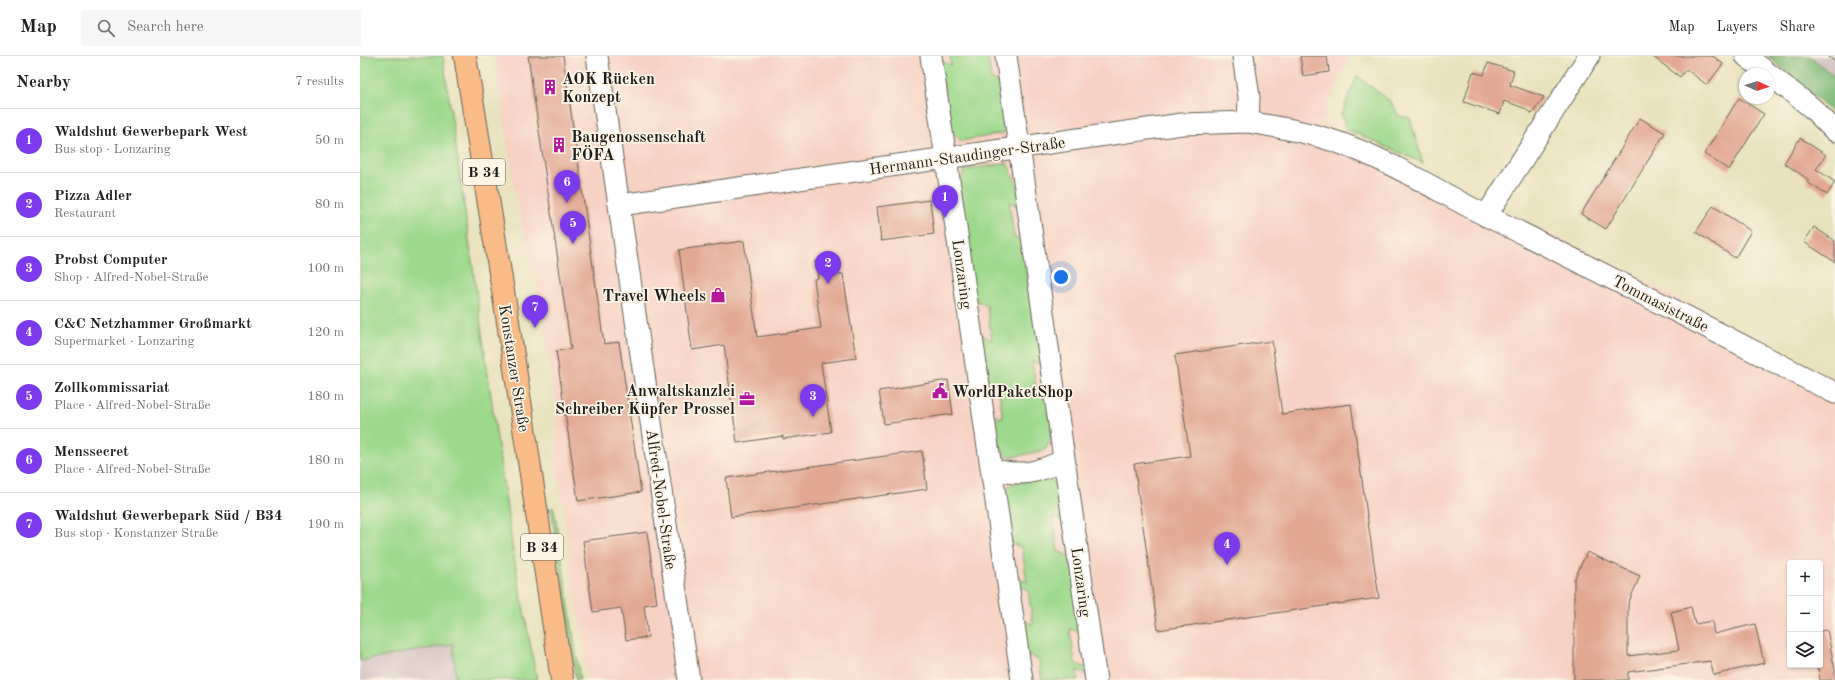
<!DOCTYPE html>
<html lang="en">
<head>
<meta charset="utf-8">
<style>
	body { margin:0; font-family:"Old Standard TT",serif; background:#f6f6f6; color:#202124 }
	.controls { position:absolute; right:12px; bottom:12px; display:grid; overflow:hidden; border-radius:4px; box-shadow:0 1px 3px #0004 }
	.controls button { width:36px; height:36px; display:grid; place-items:center; padding:0; border:0; border-bottom:1px solid #e0e0e0; background:#fff; color:#202124; font:20px sans-serif }
	.compass { position:absolute; left:1379px; top:12px; width:36px; height:36px; border-radius:50%; background:#fff; box-shadow:0 1px 3px #0004; rotate:93deg }
	.you { position:absolute; left:701px; top:221px; width:14px; height:14px; margin:-10px; border:3px solid #fff; border-radius:50%; background:#1a73e8; box-shadow:0 0 0 6px #1a73e833 }
	.badge { display:grid; place-items:center; width:26px; height:26px; border-radius:50%; background:#7c3aed; color:#fff; font-size:13px; font-weight:700 }
	.pin { position:absolute; translate:-50% -33px; filter:drop-shadow(0 1px 2px #0008) }
	.pin::after { content:''; position:absolute; top:21px; width:14px; height:12px; background:inherit; clip-path:polygon(0 0,100% 0,50% 100%) }
	.list { margin:0; padding:0; list-style:none }
	h2 { display:flex; justify-content:space-between; align-items:center; height:52px; margin:0; padding:0 16px; font-size:17px }
	h2 small { font-size:13px; font-weight:400; color:#757577 }
	.list li { display:grid; grid-template-columns:26px 1fr auto; gap:12px; align-items:center; box-sizing:border-box; height:64px; padding:0 16px; border-top:1px solid #e0e0e0 }
	.list b { display:block; font-size:15px; white-space:nowrap }
	.list p { margin:0; font-size:13px; white-space:nowrap; color:#757577 }
	.list em { font-size:13px; font-style:normal; color:#757577 }
	.icon { flex:none; width:22px; height:22px; fill:none; stroke:currentColor; stroke-width:2; stroke-linecap:round; stroke-linejoin:round }
	.map { position:relative; flex:none; width:1475px; height:624px; overflow:hidden }
	header { display:flex; align-items:center; gap:24px; box-sizing:border-box; height:56px; padding:0 20px; background:#fff; border-bottom:1px solid #e0e0e0 }
	header strong { font-size:19px }
	nav { display:flex; gap:22px; margin-inline-start:auto; font-size:14px }
	.search { width:280px; height:36px; background:#f6f6f6; display:flex; align-items:center; gap:10px; box-sizing:border-box; padding:0 14px; border-radius:4px; color:#757577; font-size:15px }
	main { display:flex }
	aside { flex:1; background:#fff }
	.map>svg:first-child { display:block }
</style>
</head>
<body>
<header>
<strong>Map</strong>
<div class="search"><svg class="icon" aria-label="search" viewBox="0 0 24 24"><circle cx="10" cy="10" r="6"/><path d="M15 15l6 6"/></svg>Search here</div>
<nav><a>Map</a><a>Layers</a><a>Share</a></nav>
</header>
<main>
<aside>
<h2>Nearby<small>7 results</small></h2>
<ul class="list">
<li><span class="badge">1</span><div><b>Waldshut Gewerbepark West</b><p>Bus stop · Lonzaring</p></div><em>50 m</em></li>
<li><span class="badge">2</span><div><b>Pizza Adler</b><p>Restaurant</p></div><em>80 m</em></li>
<li><span class="badge">3</span><div><b>Probst Computer</b><p>Shop · Alfred-Nobel-Straße</p></div><em>100 m</em></li>
<li><span class="badge">4</span><div><b>C&amp;C Netzhammer Großmarkt</b><p>Supermarket · Lonzaring</p></div><em>120 m</em></li>
<li><span class="badge">5</span><div><b>Zollkommissariat</b><p>Place · Alfred-Nobel-Straße</p></div><em>180 m</em></li>
<li><span class="badge">6</span><div><b>Menssecret</b><p>Place · Alfred-Nobel-Straße</p></div><em>180 m</em></li>
<li><span class="badge">7</span><div><b>Waldshut Gewerbepark Süd / B34</b><p>Bus stop · Konstanzer Straße</p></div><em>190 m</em></li>
</ul>
</aside>
<div class="map">
<svg width="1475" height="624" viewBox="0 0 1475 624">
	<rect width="100%" height="100%" fill="#fcf5e5"/>
	<filter id="ink" filterUnits="userSpaceOnUse"><feTurbulence type="fractalNoise" baseFrequency=".025" numOctaves="2"/><feDisplacementMap in="SourceGraphic" scale="8" xChannelSelector="R" yChannelSelector="G"/><feConvolveMatrix kernelMatrix="1 2 1 2 8 2 1 2 1" color-interpolation-filters="sRGB"/></filter>
	<filter id="wash" filterUnits="userSpaceOnUse"><feTurbulence type="fractalNoise" baseFrequency=".012" numOctaves="4" result="noise"/><feDisplacementMap in="SourceGraphic" scale="16" xChannelSelector="R" yChannelSelector="G"/><feGaussianBlur stdDeviation="0.9" result="paint"/><feColorMatrix in="noise" values="0 0 0 0 0 0 0 0 0 0 0 0 0 0 0 0 0 1.4 0 .05"/><feComposite in="paint" operator="in"/></filter>
	<g filter="url(#wash)">
		<rect width="100%" height="100%" fill="#e9e2be"/>
		<path fill="#f6d2c5" fill-rule="evenodd" d="M 135,0 L 990,0 L 961,66 L 1251,208 L 1475,323 L 1475,624 L 228,624 L 197,411 L 198,357 L 179,239 L 154,130 ZM 1430,507 L 1460,507 L 1460,609 L 1430,609 Z"/>
		<path fill="#d1bfbf" d="M 1450,0 L 1475,0 L 1475,21 Z
			M 93,588 L 96,624 L 0,624 L 0,605 Z"/>
		<path fill="#9dd88c" stroke="#5c7a54" d="M 0,0 L 83,0 L 153,496 L 177,624 L 96,624 L 93,588 L 0,605 Z
			M 590,0 L 628,0 L 631,23 L 645,30 L 647,66 L 644,77 L 601,85 L 591,75 L 578,4 L 591,9 Z
			M 997,20 L 1031,46 L 1039,60 L 1050,62 L 1063,107 L 986,73 L 981,59 Z
			M 647,107 L 657,128 L 663,153 L 649,146 L 654,181 L 668,188 L 687,311 L 672,305 L 677,339 L 692,346 L 691,384 L 685,394 L 652,401 L 644,398 L 632,374 L 629,356 L 643,363 L 638,328 L 624,321 L 618,277 L 632,284 L 627,250 L 613,243 L 599,127 L 605,114 Z
			M 690,422 C 701,434 704,451 708,467 L 693,460 L 698,495 L 713,502 L 725,579 L 710,573 L 715,607 L 730,614 L 730,621 L 717,614 L 718,624 L 682,624 L 679,604 L 664,597 L 659,562 L 673,569 L 668,534 L 653,527 L 653,520 L 667,526 L 662,492 L 648,485 L 644,454 L 647,431 L 654,427 Z
			M 191,452 L 194,452 L 220,624 L 216,624 Z"/>
		<path fill="#7eb878" stroke="#4d6a4a" d="M 1408,0 L 1450,0 L 1475,21 L 1475,59 Z"/>
		<g id="blocks">
			<path fill="#e2a894" d="M 168,0 L 203,0 L 244,288 L 259,286 L 281,436 L 218,445 L 196,295 L 211,293 Z
				M 940,0 L 967,0 L 969,16 L 943,20 Z
				M 1292,0 L 1353,0 L 1363,8 L 1347,29 L 1326,13 L 1320,21 Z
				M 1128,7 L 1154,15 L 1150,29 L 1184,41 L 1172,58 L 1164,52 L 1144,45 L 1140,58 L 1104,46 L 1113,16 L 1124,19 Z
				M 1379,42 L 1404,58 L 1369,114 L 1344,98 Z
				M 1280,62 L 1305,77 L 1246,173 L 1221,158 Z
				M 1440,82 L 1466,99 L 1456,113 L 1475,126 L 1467,139 L 1447,126 L 1449,124 L 1424,107 Z
				M 570,144 L 574,178 L 521,185 L 517,151 Z
				M 1353,150 L 1391,175 L 1375,202 L 1336,176 Z
				M 1454,171 L 1475,185 L 1475,206 L 1444,186 Z
				M 384,185 L 397,281 L 461,272 L 454,223 L 458,222 L 455,205 L 477,202 L 479,218 L 483,218 L 496,302 L 461,307 L 471,376 L 423,383 L 423,380 L 377,387 L 364,289 L 332,294 L 319,194 Z
				M 912,285 L 922,358 L 991,348 L 1019,542 L 798,574 L 774,408 L 830,400 L 815,299 Z
				M 588,324 L 593,358 L 524,368 L 519,335 Z
				M 562,395 L 567,433 L 371,461 L 366,422 Z
				M 287,476 L 297,547 L 284,549 L 288,581 L 266,584 L 261,552 L 233,556 L 223,485 Z
				M 1227,496 L 1280,520 L 1268,548 L 1268,600 L 1319,594 L 1311,556 L 1331,551 L 1335,568 L 1352,565 L 1354,578 L 1395,568 L 1404,607 L 1354,619 L 1350,605 L 1268,616 L 1268,624 L 1214,624 L 1214,524 Z
				M 1467,574 L 1475,614 L 1475,624 L 1460,624 L 1457,609 L 1460,609 L 1460,575 Z"/>
		</g>
	</g>
	<g filter="url(#ink)">
		<use href="#blocks" fill-opacity="0" stroke="#646155" stroke-width="1"/>
		<g fill="none" stroke-linecap="round" stroke-linejoin="round">
			<defs>
				<path id="minor" d="M 237,0 L 329,624
					M 571,0 L 662,624
					M 646,0 L 736,624
					M 1386,0 L 1409,18
					M 1409,18 L 1452,52 L 1475,75
					M 888,66 C 924,72 959,78 993,92 C 1042,111 1087,141 1135,164 C 1249,220 1362,279 1475,337
					M 260,149 L 822,68 L 888,66 L 889,41 L 883,0
					M 1126,160 L 1229,0
					M 632,413 C 661,421 677,417 704,404"/>
				<path id="major" d="M 105,0 L 148,266 L 202,624"/>
			</defs>
			<use href="#minor" stroke="#646155" stroke-width="23"/>
			<use href="#major" stroke="#646155" stroke-width="24"/>
			<use href="#minor" stroke="#fff" stroke-width="21"/>
			<use href="#major" stroke="#f9bc89" stroke-width="22"/>
			<defs>
				<path id="rail" d="M 1471,0 L 1475,3"/>
			</defs>
			<use href="#rail" stroke="#1c1c1c" stroke-width="4.5"/>
			<use href="#rail" stroke="#fcf5e5" stroke-width="3" stroke-dasharray="9" stroke-linecap="butt"/>
		</g>
	</g>
	<defs>
		<symbol id="building-bare" viewBox="-9 -9 18 18"><path d="M-4-6H4V6H1V3H-1V6H-4ZM-2.5-4.3h1.7v1.8h-1.7ZM.8-4.3h1.7v1.8H.8ZM-2.5-1h1.7V.8h-1.7ZM.8-1h1.7V.8H.8Z" fill="#b5179e" stroke="#fcf5e5" stroke-width="2.5" paint-order="stroke"/></symbol>
		<symbol id="shop-bare" viewBox="-9 -9 18 18"><path d="M-5-2.5h2.3a2.7 3.5 0 0 1 5.4 0H5L5.5 6h-11ZM-1.5-2.5h3a1.5 2.3 0 0 0-3 0Z" fill="#b5179e" stroke="#fcf5e5" stroke-width="2.5" paint-order="stroke"/></symbol>
		<symbol id="civic-bare" viewBox="-9 -9 18 18"><path d="M-.6-6.5H3V-4.5H.6V-3L4-1V1h2V6H-6V1h2V-1L-.6-3ZM-1.2 2.5V6h2.4V2.5Z" fill="#b5179e" stroke="#fcf5e5" stroke-width="2.5" paint-order="stroke"/></symbol>
		<symbol id="office-bare" viewBox="-9 -9 18 18"><path d="M-6-3h4V-5.5h4V-3h4V5H-6ZM-1-4.5V-3h2v-1.5ZM-6 0V1H6V0Z" fill="#b5179e" stroke="#fcf5e5" stroke-width="2.5" paint-order="stroke"/></symbol>
	</defs>
	<g fill-rule="evenodd">
		<use href="#building-bare" x="179" y="20" width="22" height="22"/>
		<use href="#building-bare" x="188" y="78" width="22" height="22"/>
		<use href="#shop-bare" x="347" y="228" width="22" height="22"/>
		<use href="#civic-bare" x="569" y="324" width="22" height="22"/>
		<use href="#office-bare" x="376" y="332" width="22" height="22"/>
	</g>
	<g text-anchor="middle" stroke-width="3.5" stroke-linejoin="round" paint-order="stroke">
		<g fill="#fcf5e5" stroke="#5f5d58" stroke-width="1">
			<rect x="103" y="103" width="42" height="26" rx="3"/>
			<rect x="161" y="478" width="42" height="26" rx="3"/>
		</g>
		<g font-size="15" font-weight="bold" fill="#1c1c1c">
			<text x="124" y="121">B 34</text>
			<text x="182" y="496">B 34</text>
		</g>
		<g font-size="16" font-weight="bold" fill="#1c1c1c" stroke="#fcf5e5" text-anchor="start">
			<text x="202" y="28">AOK Rücken<tspan x="202" dy="18">Konzept</tspan></text>
			<text x="211" y="86">Baugenossenschaft<tspan x="211" dy="18">FÖFA</tspan></text>
			<text x="346" y="245" text-anchor="end">Travel Wheels</text>
			<text x="375" y="340" text-anchor="end">Anwaltskanzlei<tspan x="375" dy="18">Schreiber Küpfer Prossel</tspan></text>
			<text x="592" y="341">WorldPaketShop</text>
		</g>
		<g font-size="16" fill="#1c1c1c" stroke="#fcf5e5">
			<text transform="translate(607 99) rotate(-8)" y="6">Hermann-Staudinger-Straße</text>
			<text transform="translate(603 218) rotate(82)" y="6">Lonzaring</text>
			<text transform="translate(1301 247) rotate(27)" y="6">Tommasistraße</text>
			<text transform="translate(155 312) rotate(81)" y="6">Konstanzer Straße</text>
			<text transform="translate(302 443) rotate(82)" y="6">Alfred-Nobel-Straße</text>
			<text transform="translate(722 526) rotate(82)" y="6">Lonzaring</text>
		</g>
	</g>
</svg>
<div class="controls">
<button>+</button>
<button>−</button>
<button><svg class="icon" aria-label="layers" viewBox="0 0 24 24"><path d="M12 4l9 5-9 5-9-5zM3 14l9 5 9-5"/></svg></button>
</div>
<svg class="compass" viewBox="-18 -18 36 36"><path d="M0-13l5 13h-10z" fill="#e53935"/><path d="M0 13l5-13h-10z" fill="#757577"/></svg>
<div class="you"></div>
<div class="pin badge" style="left:585px;top:162px">1</div>
<div class="pin badge" style="left:468px;top:228px">2</div>
<div class="pin badge" style="left:453px;top:361px">3</div>
<div class="pin badge" style="left:867px;top:509px">4</div>
<div class="pin badge" style="left:213px;top:188px">5</div>
<div class="pin badge" style="left:207px;top:147px">6</div>
<div class="pin badge" style="left:175px;top:272px">7</div>
</div>
</main>
</body>
</html>
